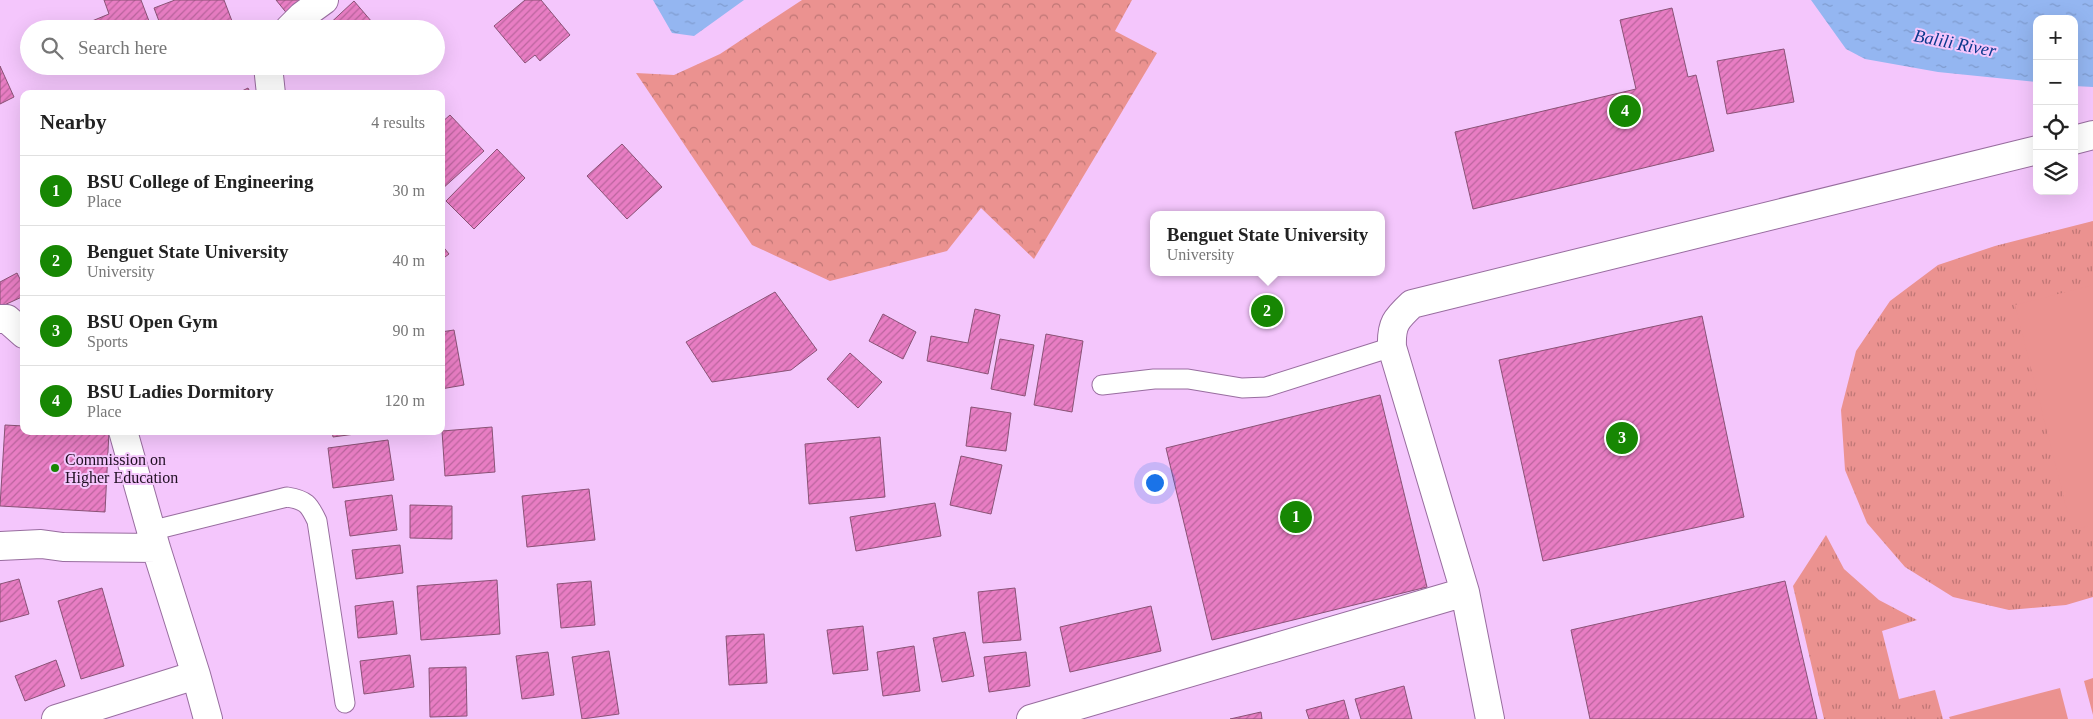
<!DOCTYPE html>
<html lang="en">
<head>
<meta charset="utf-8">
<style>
	body { margin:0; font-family:"Times New Roman",serif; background:#f6f6f6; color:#222 }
	.controls { position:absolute; right:15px; top:15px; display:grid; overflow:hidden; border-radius:10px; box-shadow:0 5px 20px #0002 }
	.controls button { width:45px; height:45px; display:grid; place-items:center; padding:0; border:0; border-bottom:1px solid #e0e0e0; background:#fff; color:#222; font:25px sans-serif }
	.you { position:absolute; left:1154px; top:482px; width:18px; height:18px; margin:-12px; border:4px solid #fff; border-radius:50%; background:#1a73e8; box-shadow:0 0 0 8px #1a73e833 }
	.badge { display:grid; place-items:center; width:32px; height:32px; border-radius:50%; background:#178703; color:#fff; font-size:16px; font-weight:700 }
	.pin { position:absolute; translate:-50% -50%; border:2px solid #fff; box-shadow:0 1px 5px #0006 }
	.popup { position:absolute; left:1150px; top:211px; width:235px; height:65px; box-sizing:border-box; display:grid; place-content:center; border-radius:10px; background:#fff; filter:drop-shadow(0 1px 4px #0005); font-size:16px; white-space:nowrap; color:#767676 }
	.popup b { font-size:19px; color:#222 }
	.popup::after { content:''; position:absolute; left:50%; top:100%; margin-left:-10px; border:10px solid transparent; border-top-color:#fff }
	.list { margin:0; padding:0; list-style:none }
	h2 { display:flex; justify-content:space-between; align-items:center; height:65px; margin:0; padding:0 20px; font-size:21px }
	h2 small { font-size:16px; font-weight:400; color:#767676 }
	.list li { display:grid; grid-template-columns:32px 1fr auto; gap:15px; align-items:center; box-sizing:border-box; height:70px; padding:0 20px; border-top:1px solid #e0e0e0 }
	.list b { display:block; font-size:19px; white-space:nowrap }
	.list p { margin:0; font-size:16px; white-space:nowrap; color:#767676 }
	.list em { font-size:16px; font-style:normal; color:#767676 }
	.icon { flex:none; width:28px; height:28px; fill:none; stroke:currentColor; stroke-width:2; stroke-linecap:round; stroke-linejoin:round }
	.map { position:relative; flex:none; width:2093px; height:719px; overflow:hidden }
	.search { position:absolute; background:#fff; box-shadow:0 5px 20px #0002; left:20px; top:20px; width:425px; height:55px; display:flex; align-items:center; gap:12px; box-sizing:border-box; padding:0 18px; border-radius:28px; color:#767676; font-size:19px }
	.panel { position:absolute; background:#fff; box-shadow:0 5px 20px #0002; left:20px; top:90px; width:425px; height:345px; border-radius:10px }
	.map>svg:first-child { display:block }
</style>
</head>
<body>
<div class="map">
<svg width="2093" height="719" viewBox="0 0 2093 719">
	<defs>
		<pattern id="grass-tufts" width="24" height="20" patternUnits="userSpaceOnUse" patternTransform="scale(1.25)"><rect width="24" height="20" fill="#eb9290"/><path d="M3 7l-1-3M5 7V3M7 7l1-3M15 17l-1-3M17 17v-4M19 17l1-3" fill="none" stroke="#be7675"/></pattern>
		<pattern id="forest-crowns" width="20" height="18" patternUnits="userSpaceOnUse" patternTransform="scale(1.25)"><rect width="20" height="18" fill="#eb9290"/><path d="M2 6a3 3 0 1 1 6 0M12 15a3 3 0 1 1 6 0" fill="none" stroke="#be7675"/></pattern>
		<pattern id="water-ripples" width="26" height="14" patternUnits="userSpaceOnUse" patternTransform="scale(1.25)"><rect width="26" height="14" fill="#94b6f1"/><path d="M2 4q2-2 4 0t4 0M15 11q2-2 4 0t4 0" fill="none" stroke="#7f9bce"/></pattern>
		<pattern id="building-hatch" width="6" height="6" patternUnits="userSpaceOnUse" patternTransform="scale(1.25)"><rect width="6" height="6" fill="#e87dc3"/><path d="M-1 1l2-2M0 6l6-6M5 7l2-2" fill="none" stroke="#bb659e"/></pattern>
	</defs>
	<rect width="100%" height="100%" fill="#f4c6fc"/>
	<path fill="url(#grass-tufts)" d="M 2093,221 L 2093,597 L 2066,605 L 2009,610 L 1953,597 L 1905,567 L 1867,523 L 1845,470 L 1841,410 L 1856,351 L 1890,301 L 1938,265 L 1995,246 Z
		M 1826,535 L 1844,569 L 1879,600 L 1917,620 L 1882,631 L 1899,699 L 1935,690 L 1943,719 L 1824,719 L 1793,586 Z"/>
	<path fill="url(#forest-crowns)" d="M 802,0 L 1132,0 L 1115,31 L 1157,53 L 1034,259 L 981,208 L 947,251 L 830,281 L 752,245 L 636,73 L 674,75 L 720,54 Z"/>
	<path fill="#eb9290" d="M 2093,285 L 2093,525 L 2072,530 L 2015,305 Z
		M 2093,678 L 2093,715 L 2084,681 Z
		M 2060,688 L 2068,719 L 1950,719 L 1949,717 Z"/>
	<path fill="url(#water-ripples)" d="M 653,0 L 744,0 L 694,36 L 672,33 Z
		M 1811,0 L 2093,0 L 2093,87 L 2074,86 L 2074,19 L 2037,19 L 2037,82 L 1938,72 L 1865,59 L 1846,49 Z"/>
	<path fill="url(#building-hatch)" stroke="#8a5276" d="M 104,0 L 141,0 L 152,29 L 95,29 L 92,21 L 109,14 Z
		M 175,0 L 224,0 L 235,29 L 162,29 L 154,8 Z
		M 276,0 L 308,0 L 289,16 Z
		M 525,0 L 541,0 L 570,35 L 540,61 L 535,55 L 525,63 L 494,26 Z
		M 354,1 L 378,29 L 324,29 Z
		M 1672,8 L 1688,77 L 1696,75 L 1714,151 L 1473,209 L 1455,132 L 1636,89 L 1620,20 Z
		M 1784,49 L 1794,102 L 1727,114 L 1717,61 Z
		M 0,66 L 14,97 L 0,104 Z
		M 338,66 L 355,66 L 346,74 Z
		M 248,88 L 251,94 L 236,94 Z
		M 450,115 L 484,151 L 441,190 L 441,123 Z
		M 622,144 L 662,187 L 627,219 L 587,176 Z
		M 497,149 L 525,178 L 474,229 L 446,201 Z
		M 441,244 L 449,254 L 441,260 Z
		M 17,273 L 24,287 L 24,296 L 0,307 L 0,282 Z
		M 775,292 L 817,350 L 791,370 L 712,382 L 686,342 Z
		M 975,309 L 1000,315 L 988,374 L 927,361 L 931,336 L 968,343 Z
		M 883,314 L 916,332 L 903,359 L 869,341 Z
		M 1702,316 L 1744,517 L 1543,561 L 1499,360 Z
		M 454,330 L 464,385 L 441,389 L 441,332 Z
		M 1046,334 L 1083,341 L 1072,412 L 1034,405 Z
		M 1000,339 L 1034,345 L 1025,396 L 991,389 Z
		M 850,353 L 882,382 L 858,408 L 827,379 Z
		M 1380,395 L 1427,587 L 1212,640 L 1166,448 Z
		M 971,407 L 1011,413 L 1006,451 L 966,446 Z
		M 5,425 L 24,426 L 24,431 L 109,431 L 105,512 L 0,506 Z
		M 492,427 L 495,472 L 445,476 L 442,431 Z
		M 332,431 L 377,431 L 333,437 Z
		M 880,437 L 885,497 L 809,504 L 805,444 Z
		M 388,440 L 394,480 L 333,488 L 328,448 Z
		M 961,456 L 1002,465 L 991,514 L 950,505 Z
		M 589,489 L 595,540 L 527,547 L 522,496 Z
		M 392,495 L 397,530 L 350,536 L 345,501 Z
		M 935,503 L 941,536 L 856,551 L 850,517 Z
		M 410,505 L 452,506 L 452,539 L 410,538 Z
		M 400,545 L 403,573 L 356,579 L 352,550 Z
		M 19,579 L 29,614 L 0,622 L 0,584 Z
		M 497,580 L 500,634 L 421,640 L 417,586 Z
		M 591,581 L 595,625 L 561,628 L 557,584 Z
		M 1785,581 L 1817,719 L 1590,719 L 1571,630 Z
		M 102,588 L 124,666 L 81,679 L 58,601 Z
		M 1015,588 L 1021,640 L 983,643 L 978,592 Z
		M 393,601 L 397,634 L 358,638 L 355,606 Z
		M 1151,606 L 1161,651 L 1070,672 L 1060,627 Z
		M 863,626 L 868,670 L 833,674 L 827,630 Z
		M 965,632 L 974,676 L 942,682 L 933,638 Z
		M 764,634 L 767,683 L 729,685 L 726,636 Z
		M 914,646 L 920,691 L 883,696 L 877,652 Z
		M 609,651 L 619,714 L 582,719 L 572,657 Z
		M 548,652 L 554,695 L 522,699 L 516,656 Z
		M 1026,652 L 1030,686 L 989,692 L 984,657 Z
		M 410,655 L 414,687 L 364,694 L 360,661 Z
		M 56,660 L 65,686 L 25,701 L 15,676 Z
		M 466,667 L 467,716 L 430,717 L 429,668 Z
		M 1404,686 L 1412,719 L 1361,719 L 1355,699 Z
		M 1344,700 L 1349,719 L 1309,719 L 1306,710 Z
		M 1261,712 L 1262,719 L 1230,719 Z"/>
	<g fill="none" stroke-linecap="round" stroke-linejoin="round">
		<defs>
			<path id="service" d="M 1102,385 L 1154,379 L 1188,379 L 1242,388 L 1266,387 L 1392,347
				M 150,531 L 287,497 C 306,500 309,504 317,521 L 345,703"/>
			<path id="minor" d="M 289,29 L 302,16 L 324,0
				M 268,66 L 271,94
				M 2074,140 L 2093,135
				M 0,319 L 7,319 L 24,334
				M 123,431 L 156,548 L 196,675 L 208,719
				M 0,546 L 41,544 L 63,547 L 156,548
				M 56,719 L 196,675
				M 1031,719 L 1465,592
				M 1490,719 L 1465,592 L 1392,347 C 1391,324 1396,319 1412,304 L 2037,150"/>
		</defs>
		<use href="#service" stroke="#986d9f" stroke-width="21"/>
		<use href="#minor" stroke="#986d9f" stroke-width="30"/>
		<use href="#service" stroke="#fff" stroke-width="19"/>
		<use href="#minor" stroke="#fff" stroke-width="28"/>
	</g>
	<circle fill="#178703" stroke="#f4c6fc" stroke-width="2" cx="55" cy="468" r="5"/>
	<g text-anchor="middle" stroke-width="4" stroke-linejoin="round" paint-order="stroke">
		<g font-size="16" fill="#1f0f22" stroke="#f4c6fc" text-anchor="start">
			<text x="65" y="465">Commission on<tspan x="65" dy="18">Higher Education</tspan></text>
		</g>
		<g font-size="18" font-style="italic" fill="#0b388d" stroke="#f4c6fc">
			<text transform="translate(1955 43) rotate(11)" y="6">Balili River</text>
		</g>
	</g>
</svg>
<div class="controls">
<button>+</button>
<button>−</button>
<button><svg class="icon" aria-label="locate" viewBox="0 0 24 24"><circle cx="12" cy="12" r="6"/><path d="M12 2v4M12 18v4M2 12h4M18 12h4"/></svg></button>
<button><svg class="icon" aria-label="layers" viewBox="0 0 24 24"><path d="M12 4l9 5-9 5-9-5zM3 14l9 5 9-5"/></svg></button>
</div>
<div class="you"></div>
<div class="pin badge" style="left:1296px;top:517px">1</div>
<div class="pin badge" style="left:1267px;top:311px">2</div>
<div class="popup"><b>Benguet State University</b>University</div>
<div class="pin badge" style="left:1622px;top:438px">3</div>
<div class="pin badge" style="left:1625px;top:111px">4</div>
<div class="search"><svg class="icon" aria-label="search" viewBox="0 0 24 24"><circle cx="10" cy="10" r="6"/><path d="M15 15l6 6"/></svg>Search here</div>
<section class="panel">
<h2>Nearby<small>4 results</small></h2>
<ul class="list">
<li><span class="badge">1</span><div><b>BSU College of Engineering</b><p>Place</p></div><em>30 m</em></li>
<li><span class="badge">2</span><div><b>Benguet State University</b><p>University</p></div><em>40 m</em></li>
<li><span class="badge">3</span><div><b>BSU Open Gym</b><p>Sports</p></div><em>90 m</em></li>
<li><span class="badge">4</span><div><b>BSU Ladies Dormitory</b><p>Place</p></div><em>120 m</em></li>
</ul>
</section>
</div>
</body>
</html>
